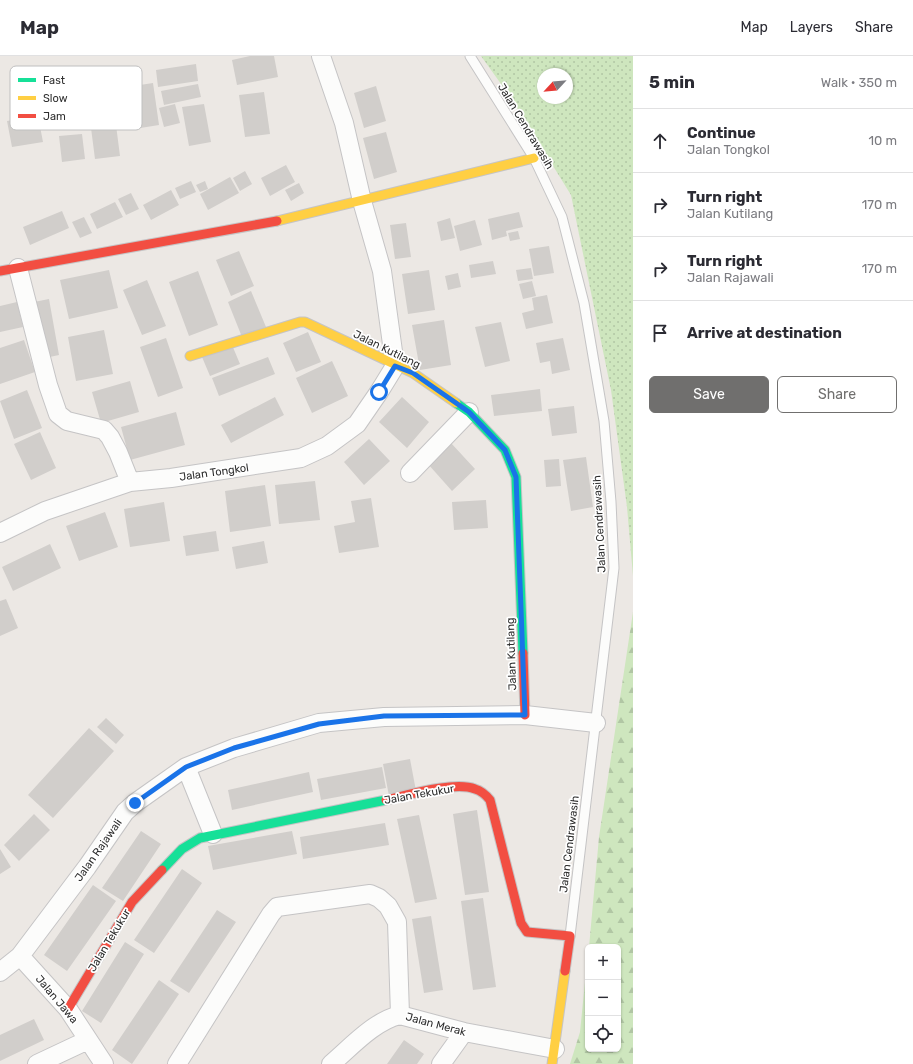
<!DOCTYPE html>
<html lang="en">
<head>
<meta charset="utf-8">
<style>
	body { margin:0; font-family:Rubik,sans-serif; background:#f7f7f7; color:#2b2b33 }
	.controls { position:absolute; right:12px; bottom:12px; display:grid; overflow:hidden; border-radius:6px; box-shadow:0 1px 3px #0004 }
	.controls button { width:36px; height:36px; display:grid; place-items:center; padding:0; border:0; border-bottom:1px solid #e1e1e2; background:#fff; color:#2b2b33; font:20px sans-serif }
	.compass { position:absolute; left:537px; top:12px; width:36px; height:36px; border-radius:50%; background:#fff; box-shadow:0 1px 3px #0004; rotate:244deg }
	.stop { position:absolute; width:12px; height:12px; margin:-9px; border:3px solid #1a73e8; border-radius:50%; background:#fff }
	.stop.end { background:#1a73e8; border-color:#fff; box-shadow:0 1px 4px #0008 }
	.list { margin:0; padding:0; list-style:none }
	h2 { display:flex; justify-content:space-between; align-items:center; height:52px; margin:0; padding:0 16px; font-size:17px }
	h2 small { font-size:13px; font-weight:400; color:#7c7c81 }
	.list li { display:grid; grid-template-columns:26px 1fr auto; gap:12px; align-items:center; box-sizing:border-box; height:64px; padding:0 16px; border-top:1px solid #e1e1e2 }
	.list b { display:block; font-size:15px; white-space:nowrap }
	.list p { margin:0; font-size:13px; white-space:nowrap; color:#7c7c81 }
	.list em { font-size:13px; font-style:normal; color:#7c7c81 }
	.actions { display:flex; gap:8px; padding:12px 16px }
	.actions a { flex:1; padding:9px 0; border:1px solid #706f6e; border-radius:6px; text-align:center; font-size:14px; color:#706f6e }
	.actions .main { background:#706f6e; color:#fff }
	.icon { flex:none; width:22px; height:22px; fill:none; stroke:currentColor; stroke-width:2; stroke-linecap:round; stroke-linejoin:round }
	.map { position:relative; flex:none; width:633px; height:1008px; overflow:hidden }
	header { display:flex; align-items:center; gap:24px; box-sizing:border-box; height:56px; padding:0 20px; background:#fff; border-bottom:1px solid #e1e1e2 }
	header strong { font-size:19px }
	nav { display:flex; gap:22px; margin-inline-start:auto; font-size:14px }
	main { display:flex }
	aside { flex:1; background:#fff }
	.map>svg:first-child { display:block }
</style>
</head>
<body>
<header>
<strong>Map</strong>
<nav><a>Map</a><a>Layers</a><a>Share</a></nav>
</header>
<main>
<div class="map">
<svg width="633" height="1008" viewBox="0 0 633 1008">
	<defs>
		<pattern id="forest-firs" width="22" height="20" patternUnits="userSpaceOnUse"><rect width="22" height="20" fill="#cee6be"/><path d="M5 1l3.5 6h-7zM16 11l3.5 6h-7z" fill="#b1c6a4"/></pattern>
		<pattern id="park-dots" width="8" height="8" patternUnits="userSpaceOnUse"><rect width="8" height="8" fill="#cee6be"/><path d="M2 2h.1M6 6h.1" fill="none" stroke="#b1c6a4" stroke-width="1.8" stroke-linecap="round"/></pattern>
	</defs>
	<rect width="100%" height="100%" fill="#ece8e4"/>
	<path fill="url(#forest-firs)" d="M 633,556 L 633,1008 L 570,1008 L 580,976 L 588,896 L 588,993 L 618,993 L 618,891 L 589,891 L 599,781 Z"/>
	<path fill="url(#park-dots)" fill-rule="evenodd" d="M 481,0 L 633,0 L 633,520 L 627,451 L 611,334 L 571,139 L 511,42 ZM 543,18 L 567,18 L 567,42 L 543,42 Z"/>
	<path fill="#d1cecb" d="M 250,0 L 274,0 L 278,21 L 237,29 L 232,4 Z
		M 196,8 L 198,25 L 158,31 L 156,14 Z
		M 153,27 L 159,69 L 134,73 L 127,31 Z
		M 198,28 L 201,41 L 164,49 L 161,35 Z
		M 376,30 L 386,65 L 364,72 L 354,37 Z
		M 264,36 L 270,78 L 245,81 L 239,39 Z
		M 175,48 L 180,67 L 164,71 L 159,52 Z
		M 204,48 L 211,86 L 189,90 L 182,51 Z
		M 38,60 L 43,86 L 12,91 L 7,65 Z
		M 116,69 L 120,100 L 95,103 L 91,72 Z
		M 386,76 L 397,116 L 374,123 L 363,82 Z
		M 82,78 L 85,103 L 62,106 L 59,80 Z
		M 286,109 L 295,126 L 270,140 L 261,122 Z
		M 245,115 L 252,128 L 240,135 L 233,122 Z
		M 230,121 L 239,137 L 208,154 L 200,138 Z
		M 191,125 L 196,136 L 180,143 L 175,132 Z
		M 205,125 L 208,133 L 200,136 L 196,129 Z
		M 299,127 L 304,137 L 291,145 L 285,134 Z
		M 171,134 L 179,149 L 151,164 L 143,149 Z
		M 131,137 L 139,153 L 126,159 L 118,143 Z
		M 115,146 L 123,161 L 97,173 L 90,158 Z
		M 62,155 L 69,172 L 30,189 L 23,171 Z
		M 519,156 L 523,171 L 506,175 L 507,180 L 492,184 L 488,163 Z
		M 84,161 L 92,177 L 80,182 L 72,166 Z
		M 450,162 L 455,182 L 441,185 L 437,166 Z
		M 475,164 L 482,189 L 460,195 L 454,170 Z
		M 406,167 L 411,201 L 395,203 L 390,169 Z
		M 518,175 L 520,183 L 510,185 L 508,177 Z
		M 549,190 L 554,217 L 534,220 L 529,193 Z
		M 239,195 L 254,230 L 231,240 L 216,204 Z
		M 493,205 L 496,218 L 471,222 L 469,209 Z
		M 531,212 L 533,223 L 518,225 L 516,214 Z
		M 109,214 L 118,252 L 69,263 L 60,224 Z
		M 429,214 L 435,254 L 408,258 L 402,218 Z
		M 198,215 L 218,269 L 189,280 L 169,226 Z
		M 458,217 L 461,231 L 448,234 L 445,220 Z
		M 147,224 L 166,270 L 142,279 L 123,234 Z
		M 532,225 L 536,240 L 523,243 L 519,228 Z
		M 251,235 L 266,271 L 242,281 L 228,246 Z
		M 547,239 L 553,267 L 526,273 L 522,257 L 534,254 L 532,242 Z
		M 49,243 L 59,299 L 45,302 L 34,246 Z
		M 17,246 L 23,271 L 0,276 L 0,250 Z
		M 444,264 L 451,309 L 420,314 L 412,269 Z
		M 501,266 L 510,305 L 485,311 L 475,271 Z
		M 104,274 L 113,318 L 76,325 L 68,281 Z
		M 308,276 L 321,306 L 296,316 L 283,287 Z
		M 166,282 L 183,332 L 158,341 L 140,291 Z
		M 563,282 L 570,314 L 552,318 L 550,305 L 540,307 L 536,287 Z
		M 24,284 L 35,316 L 0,328 L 0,292 Z
		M 232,289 L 240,308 L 210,320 L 202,301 Z
		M 268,301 L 275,318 L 219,340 L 212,322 Z
		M 332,305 L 348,340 L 312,357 L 296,322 Z
		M 130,325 L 139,356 L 101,367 L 92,336 Z
		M 540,333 L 542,355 L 494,360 L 491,339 Z
		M 27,334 L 42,372 L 14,383 L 0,345 Z
		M 275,341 L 284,359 L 231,387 L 221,369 Z
		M 402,341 L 429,366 L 407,392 L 379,366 Z
		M 574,350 L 577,377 L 552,380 L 548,353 Z
		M 176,356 L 185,389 L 130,404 L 121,371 Z
		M 40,376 L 56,412 L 31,424 L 14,388 Z
		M 369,383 L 390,405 L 364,429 L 344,406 Z
		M 451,387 L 475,413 L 452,435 L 428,408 Z
		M 586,401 L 593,451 L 571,455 L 563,404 Z
		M 559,403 L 561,430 L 546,431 L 544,404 Z
		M 315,425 L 320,464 L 279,468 L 275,429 Z
		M 265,429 L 271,470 L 230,476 L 225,435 Z
		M 371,442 L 379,491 L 339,497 L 334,470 L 355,466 L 351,445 Z
		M 486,444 L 488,472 L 454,474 L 452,446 Z
		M 164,446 L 170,485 L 130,491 L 124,453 Z
		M 105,456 L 118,491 L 79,505 L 66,470 Z
		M 216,475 L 219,495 L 186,500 L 183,480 Z
		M 264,485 L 268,507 L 236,513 L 232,491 Z
		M 50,488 L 61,512 L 13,535 L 2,511 Z
		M 6,543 L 18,572 L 0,580 L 0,545 Z
		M 106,662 L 124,679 L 116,688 L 97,671 Z
		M 89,672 L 114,695 L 53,762 L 28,739 Z
		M 410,703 L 416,735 L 389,740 L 383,708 Z
		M 382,711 L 386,732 L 321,744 L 317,723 Z
		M 309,716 L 313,736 L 232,754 L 228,734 Z
		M 477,754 L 489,836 L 465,839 L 453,758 Z
		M 34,758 L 50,774 L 19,805 L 4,789 Z
		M 419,759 L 437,843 L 415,847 L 397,763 Z
		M 385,767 L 389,789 L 303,803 L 300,781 Z
		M 141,775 L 161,788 L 123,845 L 102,832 Z
		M 292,775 L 297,798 L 213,814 L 208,790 Z
		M 0,793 L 11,811 L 0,818 Z
		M 182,813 L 202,827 L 154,897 L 134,884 Z
		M 93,829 L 116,845 L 67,915 L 44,899 Z
		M 483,842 L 496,931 L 473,934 L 461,845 Z
		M 217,854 L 236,866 L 189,937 L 170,925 Z
		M 431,860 L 443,934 L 424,937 L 412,863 Z
		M 125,886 L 144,898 L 101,967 L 82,955 Z
		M 159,924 L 179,938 L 132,1008 L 112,994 Z
		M 34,963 L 44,984 L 0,1005 L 0,979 Z
		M 404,984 L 424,998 L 417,1008 L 387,1008 Z"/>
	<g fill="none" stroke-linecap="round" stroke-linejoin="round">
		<defs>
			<path id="lane" d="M 470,0 L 534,102 L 562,161 L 584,247 L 604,365 L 611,446 L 614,512 L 570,880"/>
			<path id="street" d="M 18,212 L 48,329 L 58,358 L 67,365 L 104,374 L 110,381 L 118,396 L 130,426
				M 410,417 L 469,356
				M 0,477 L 45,455 L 130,426 L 171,422 L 301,402 L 327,390 L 357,368 L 379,336 L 395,310 L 382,215 L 362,145 L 344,67 L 321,0
				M 186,711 L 213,778
				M 20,900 L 68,953 L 104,1008
				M 0,916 L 20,900 L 87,811 L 125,756 L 135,747 L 186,711 L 234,692 L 319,667 L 384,661 L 525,659 L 596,667
				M 37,1008 L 88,984
				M 177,1008 L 271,858 L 277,851 L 284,850 L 370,838 L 379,842 L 388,850 L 397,866 L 400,959
				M 331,1008 C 351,991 374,965 400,959 L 464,976 L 555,993
				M 441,1008 L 464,976"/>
			<path id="fast" d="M 456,347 L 469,356 L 505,394 L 516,421 L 523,597
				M 162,814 L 182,793 L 200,782 L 386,744"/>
			<path id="slow" d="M 277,165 L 534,102
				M 190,300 L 300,266 L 305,266 L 413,317 L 456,347
				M 552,1008 L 565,915"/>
			<path id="jam" d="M 0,215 L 277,165
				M 523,597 L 525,659
				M 386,744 C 408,739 455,725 475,733 C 482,735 486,739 490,744 L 521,867 L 527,876 L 570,880 L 565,915
				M 68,953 L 132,846 L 162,814"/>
		</defs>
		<use href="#lane" stroke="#c5c4c5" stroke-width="11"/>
		<use href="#street" stroke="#c5c4c5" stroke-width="20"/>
		<use href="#fast" stroke="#c5c4c5" stroke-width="11"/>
		<use href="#slow" stroke="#c5c4c5" stroke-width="11"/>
		<use href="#jam" stroke="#c5c4c5" stroke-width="11"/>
		<use href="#lane" stroke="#fcfcfb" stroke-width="9"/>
		<use href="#street" stroke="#fcfcfb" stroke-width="18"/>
		<use href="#fast" stroke="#16e098" stroke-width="9"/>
		<use href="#slow" stroke="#ffcf43" stroke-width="9"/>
		<use href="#jam" stroke="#f24e42" stroke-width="9"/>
	</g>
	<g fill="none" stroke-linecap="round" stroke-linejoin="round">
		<path stroke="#1a73e8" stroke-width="5" d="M 135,747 L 186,711 L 234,692 L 319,668 L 384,660 L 525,659 L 516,421 L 505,394 L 469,356 L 413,317 L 395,310 L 379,336"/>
	</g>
	<g text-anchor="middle" stroke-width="3.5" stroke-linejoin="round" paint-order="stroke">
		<g font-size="11" fill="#2e2e2e" stroke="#fff">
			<text transform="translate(526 70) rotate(59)" y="4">Jalan Cendrawasih</text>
			<text transform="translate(387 293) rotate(26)" y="4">Jalan Kutilang</text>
			<text transform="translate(214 416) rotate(-8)" y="4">Jalan Tongkol</text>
			<text transform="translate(599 468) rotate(-93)" y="4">Jalan Cendrawasih</text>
			<text transform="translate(511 598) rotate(-92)" y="4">Jalan Kutilang</text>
			<text transform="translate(419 738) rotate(-10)" y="4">Jalan Tekukur</text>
			<text transform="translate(569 788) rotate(-83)" y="4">Jalan Cendrawasih</text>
			<text transform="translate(98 794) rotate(-55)" y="4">Jalan Rajawali</text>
			<text transform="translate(109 884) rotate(-59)" y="4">Jalan Tekukur</text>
			<text transform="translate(57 943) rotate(50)" y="4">Jalan Jawa</text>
			<text transform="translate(436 968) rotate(15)" y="4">Jalan Merak</text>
		</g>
	</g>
	<rect x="10" y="10" width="132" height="64" rx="6" fill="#fff" stroke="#c0c0c0" stroke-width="1"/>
	<rect x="18" y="22" width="18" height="4" fill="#16e098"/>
	<rect x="18" y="40" width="18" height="4" fill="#ffcf43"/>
	<rect x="18" y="58" width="18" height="4" fill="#f24e42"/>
	<g font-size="11" fill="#2e2e2e">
		<text x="43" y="28">Fast</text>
		<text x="43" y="46">Slow</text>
		<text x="43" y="64">Jam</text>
	</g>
</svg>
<div class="controls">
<button>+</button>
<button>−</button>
<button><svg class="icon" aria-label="locate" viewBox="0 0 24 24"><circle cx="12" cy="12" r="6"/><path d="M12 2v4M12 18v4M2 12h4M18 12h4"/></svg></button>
</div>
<svg class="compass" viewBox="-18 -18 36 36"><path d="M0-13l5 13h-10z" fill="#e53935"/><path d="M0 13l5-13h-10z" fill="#7c7c81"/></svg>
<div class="stop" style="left:379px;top:336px"></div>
<div class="stop end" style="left:135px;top:747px"></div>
</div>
<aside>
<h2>5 min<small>Walk · 350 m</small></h2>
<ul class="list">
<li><svg class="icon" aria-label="ahead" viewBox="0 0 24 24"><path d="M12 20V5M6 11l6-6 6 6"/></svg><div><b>Continue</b><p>Jalan Tongkol</p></div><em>10 m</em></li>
<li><svg class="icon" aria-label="right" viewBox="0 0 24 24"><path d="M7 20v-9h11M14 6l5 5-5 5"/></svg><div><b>Turn right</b><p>Jalan Kutilang</p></div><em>170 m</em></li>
<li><svg class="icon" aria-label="right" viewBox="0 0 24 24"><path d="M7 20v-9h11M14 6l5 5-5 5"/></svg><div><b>Turn right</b><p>Jalan Rajawali</p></div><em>170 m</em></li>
<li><svg class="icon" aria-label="arrive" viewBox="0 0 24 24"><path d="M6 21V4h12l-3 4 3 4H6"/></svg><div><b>Arrive at destination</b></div></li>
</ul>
<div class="actions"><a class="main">Save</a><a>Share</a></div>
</aside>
</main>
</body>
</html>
